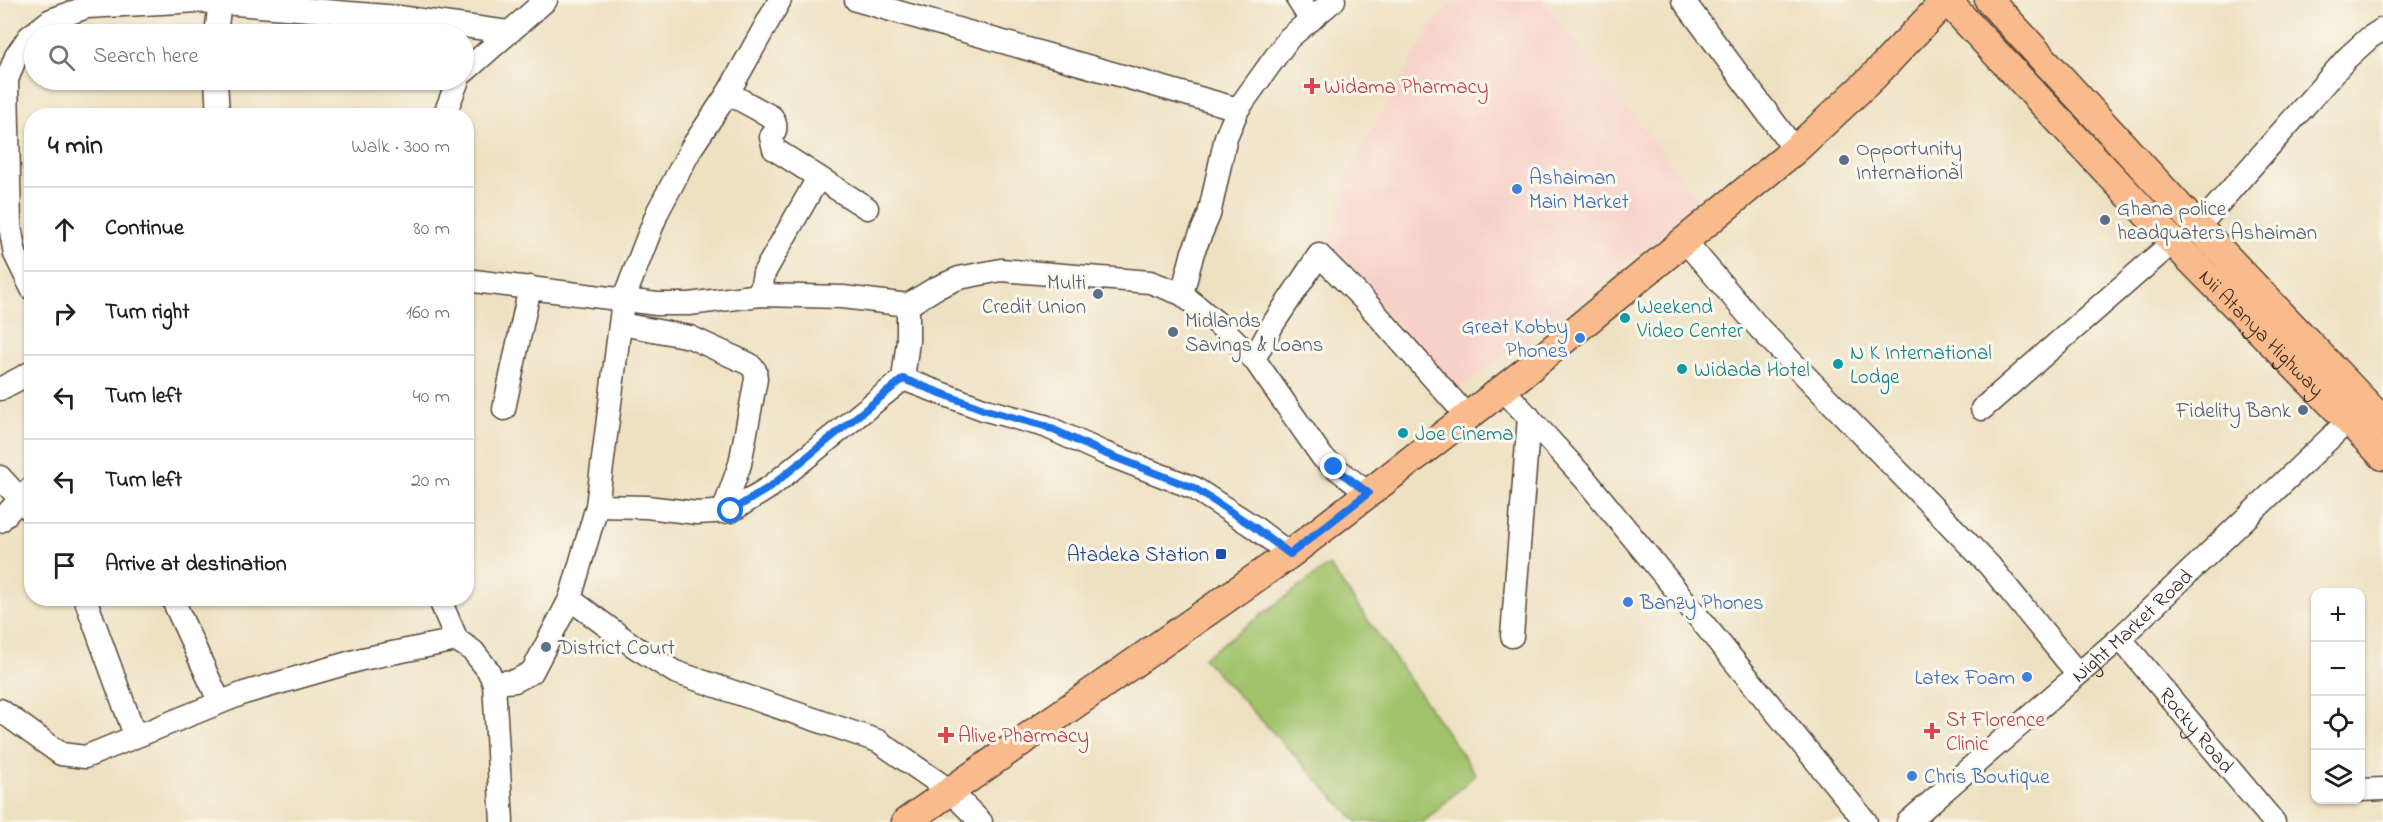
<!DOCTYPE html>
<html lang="en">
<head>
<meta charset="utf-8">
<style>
	body { margin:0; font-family:"Indie Flower",sans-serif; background:#f6f6f6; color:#202124 }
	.controls { position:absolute; right:18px; bottom:18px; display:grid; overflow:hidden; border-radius:12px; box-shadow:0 2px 4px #0004 }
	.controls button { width:54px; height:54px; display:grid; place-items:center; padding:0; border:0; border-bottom:2px solid #e0e0e0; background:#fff; color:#202124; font:30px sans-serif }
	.stop { position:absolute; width:18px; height:18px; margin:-14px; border:4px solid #1a73e8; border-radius:50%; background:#fff }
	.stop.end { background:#1a73e8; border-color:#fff; box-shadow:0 2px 6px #0008 }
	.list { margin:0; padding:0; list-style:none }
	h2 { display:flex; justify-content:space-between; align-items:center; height:78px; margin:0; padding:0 24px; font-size:26px }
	h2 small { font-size:20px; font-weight:400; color:#757577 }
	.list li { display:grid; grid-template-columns:39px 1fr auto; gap:18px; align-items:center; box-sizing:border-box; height:84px; padding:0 24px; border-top:2px solid #e0e0e0 }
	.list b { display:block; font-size:22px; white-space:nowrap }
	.list em { font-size:20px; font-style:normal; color:#757577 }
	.icon { flex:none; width:33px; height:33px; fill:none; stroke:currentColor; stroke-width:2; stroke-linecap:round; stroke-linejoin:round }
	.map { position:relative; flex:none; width:2383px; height:822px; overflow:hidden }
	.search { position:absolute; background:#fff; box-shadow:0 2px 4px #0004; left:24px; top:24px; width:450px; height:66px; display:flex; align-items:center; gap:15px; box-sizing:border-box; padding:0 21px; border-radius:33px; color:#757577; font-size:22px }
	.panel { position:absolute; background:#fff; box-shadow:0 2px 4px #0004; left:24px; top:108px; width:450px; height:498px; border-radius:24px }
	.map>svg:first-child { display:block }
</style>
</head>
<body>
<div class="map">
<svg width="2383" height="822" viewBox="0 0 2383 822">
	<rect width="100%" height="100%" fill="#fbf7ec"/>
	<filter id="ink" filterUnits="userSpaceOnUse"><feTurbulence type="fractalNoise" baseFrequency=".0167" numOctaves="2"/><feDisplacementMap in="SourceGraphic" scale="12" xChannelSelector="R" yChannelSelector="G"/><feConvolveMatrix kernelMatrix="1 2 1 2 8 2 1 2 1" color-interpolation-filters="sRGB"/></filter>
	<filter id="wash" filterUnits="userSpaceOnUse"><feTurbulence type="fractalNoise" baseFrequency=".008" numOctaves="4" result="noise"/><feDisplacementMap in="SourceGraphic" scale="24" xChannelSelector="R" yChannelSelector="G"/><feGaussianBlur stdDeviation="1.35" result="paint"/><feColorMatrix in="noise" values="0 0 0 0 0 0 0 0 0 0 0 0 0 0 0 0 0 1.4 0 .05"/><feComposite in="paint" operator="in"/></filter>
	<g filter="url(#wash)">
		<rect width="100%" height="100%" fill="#eee1c2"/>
		<path fill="#f7d1c8" d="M 1455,0 L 1543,0 L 1703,205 L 1454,393 L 1329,244 L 1348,173 L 1434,21 Z"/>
		<path fill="#a2c36c" stroke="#6e7645" stroke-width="1.5" d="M 1329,565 L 1476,774 L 1424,822 L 1357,822 L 1203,658 Z"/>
	</g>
	<g filter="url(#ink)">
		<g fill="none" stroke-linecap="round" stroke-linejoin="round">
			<defs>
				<g id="minor">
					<path d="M 856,0 L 1238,109"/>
					<path d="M 1298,0 L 1311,20"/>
					<path d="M 1683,0 L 1795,150"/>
					<path d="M 216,34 L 220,2"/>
					<path d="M 464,72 L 546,0"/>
					<path d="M 216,80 L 218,116"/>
					<path d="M 728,93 L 772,117 C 777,125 777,130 771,137 L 774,149 L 867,208"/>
					<path d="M 444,116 L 458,80"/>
					<path d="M 2198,227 L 2347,58 L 2369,38 L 2383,29"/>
					<path d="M 1685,241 L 1760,329 L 1989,565 L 2077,673"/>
					<path d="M 466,280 L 657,304 L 689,304 L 760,295 L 843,297 L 908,305 L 936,288 L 959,278 L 1001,270 L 1150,282 L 1182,294 L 1217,323 L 1254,359 L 1323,458 L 1368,493"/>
					<path d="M 32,289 L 15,254 L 10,226 L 7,80 L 16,56 L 29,37 L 51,20 L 87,7 L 198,1 L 399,17 L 508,32"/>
					<path d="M 1182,294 L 1193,252 L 1209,215 L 1226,137 L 1238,109 L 1289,38 L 1334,0"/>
					<path d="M 760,295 L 764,273 L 818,178"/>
					<path d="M 908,305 L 908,341 L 903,379 L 986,410 L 1045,426 L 1104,453 L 1194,488 L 1254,527 L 1290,554"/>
					<path d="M 621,324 L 690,337 L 749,364 L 755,370 L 756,379 L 740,464 L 723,512"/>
					<path d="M 1254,359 L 1273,324 L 1319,255 L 1364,300 L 1466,415"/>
					<path d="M 1502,388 L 1585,479 L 1866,822"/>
					<path d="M 0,389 L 32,372"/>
					<path d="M 504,409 L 530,287"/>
					<path d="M 1982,409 L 2173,242"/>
					<path d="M 0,477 L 32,512"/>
					<path d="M 597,506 L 647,507 L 697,513 L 731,511 L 770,487 L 903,379"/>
					<path d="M 0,521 L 32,487"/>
					<path d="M 85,598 L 135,735"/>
					<path d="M 172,598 L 219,701"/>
					<path d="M 439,598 L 457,640 L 473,651 L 488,670 L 494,683 L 502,822"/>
					<path d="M 570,599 L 635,647 L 675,672 L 878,741 L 949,790 L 981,822"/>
					<path d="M 1512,636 L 1529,417"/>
					<path id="s1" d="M 2120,638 L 2274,822"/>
					<path d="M 494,683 L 515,681 L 532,672 L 570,599 L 597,506 L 623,301 L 658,211 L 692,147 L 728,93 L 780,0"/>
					<path d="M 0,710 L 61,754 L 85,757 L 244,693 L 362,659 L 457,640"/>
					<path d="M 2360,790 L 2383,789"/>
					<path id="s2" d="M 1908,822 L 2120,638 L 2349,420"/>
				</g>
				<g id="major">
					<path id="s3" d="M 1946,0 L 2173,242 L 2383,456"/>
					<path d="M 1989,0 L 2198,227 L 2383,421"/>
					<path d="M 906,822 L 1290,554 L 1521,375 L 1795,150 L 1872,78 L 1946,0"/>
				</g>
			</defs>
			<use href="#minor" stroke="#564537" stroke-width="25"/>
			<use href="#major" stroke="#564537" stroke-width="31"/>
			<use href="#minor" stroke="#fff" stroke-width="22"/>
			<use href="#major" stroke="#fabb8c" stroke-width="28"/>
		</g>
	</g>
	<g fill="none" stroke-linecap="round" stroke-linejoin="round" filter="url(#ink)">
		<path stroke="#1a73e8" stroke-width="8" d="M 731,511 L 770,487 L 903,379 L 986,410 L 1045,426 L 1104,453 L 1194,488 L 1254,527 L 1290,554 L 1368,493 L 1334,467"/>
	</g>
	<g fill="#e0444e" stroke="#fbf7ec" stroke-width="2">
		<path d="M1309 77h6v6h6v6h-6v6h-6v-6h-6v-6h6z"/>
		<path d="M1929 722h6v6h6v6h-6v6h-6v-6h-6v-6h6z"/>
		<path d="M943 726h6v6h6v6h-6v6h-6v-6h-6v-6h6z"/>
	</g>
	<g fill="#5c6f8a" stroke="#fbf7ec" stroke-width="2">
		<circle cx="1844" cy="160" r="6"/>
		<circle cx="2105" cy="220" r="6"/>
		<circle cx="1098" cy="294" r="6"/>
		<circle cx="1173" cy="332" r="6"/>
		<circle cx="2303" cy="410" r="6"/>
		<circle cx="546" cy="647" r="6"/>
	</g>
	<g fill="#3f7fe0" stroke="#fbf7ec" stroke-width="2">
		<circle cx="1517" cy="189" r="6"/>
		<circle cx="1580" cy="338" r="6"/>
		<circle cx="1628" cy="602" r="6"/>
		<circle cx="2027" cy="677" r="6"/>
		<circle cx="1912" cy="776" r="6"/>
	</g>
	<g fill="#0f9aa8" stroke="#fbf7ec" stroke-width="2">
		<circle cx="1625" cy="318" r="6"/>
		<circle cx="1838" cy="364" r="6"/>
		<circle cx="1682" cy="369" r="6"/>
		<circle cx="1403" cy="433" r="6"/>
	</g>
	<rect fill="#1a4fb4" stroke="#fbf7ec" stroke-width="2" x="1215" y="548" width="12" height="12" rx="3"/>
	<g text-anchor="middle" stroke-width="6" stroke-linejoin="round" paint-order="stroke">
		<g font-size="21" fill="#be3a42" stroke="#fbf7ec" text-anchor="start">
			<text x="1324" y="93">Widama Pharmacy</text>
			<text x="1946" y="726">St Florence<tspan x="1946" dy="24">Clinic</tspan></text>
			<text x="958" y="742">Alive Pharmacy</text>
		</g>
		<g font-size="21" fill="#4e5e75" stroke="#fbf7ec" text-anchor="start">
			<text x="1856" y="155">Opportunity<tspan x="1856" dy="24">International</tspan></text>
			<text x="2117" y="215">Ghana police<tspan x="2117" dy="24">headquaters Ashaiman</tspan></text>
			<text x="1086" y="289" text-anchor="end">Multi<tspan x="1086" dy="24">Credit Union</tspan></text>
			<text x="1185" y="327">Midlands<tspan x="1185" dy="24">Savings &amp; Loans</tspan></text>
			<text x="2291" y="417" text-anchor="end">Fidelity Bank</text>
			<text x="558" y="654">District Court</text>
		</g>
		<g font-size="21" fill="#366cbe" stroke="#fbf7ec" text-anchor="start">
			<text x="1529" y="184">Ashaiman<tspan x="1529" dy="24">Main Market</tspan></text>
			<text x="1568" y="333" text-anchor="end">Great Kobby<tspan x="1568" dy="24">Phones</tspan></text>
			<text x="1640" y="609">Banzy Phones</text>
			<text x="2015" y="684" text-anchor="end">Latex Foam</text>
			<text x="1924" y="783">Chris Boutique</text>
		</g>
		<g font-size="21" fill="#0d838f" stroke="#fbf7ec" text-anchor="start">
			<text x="1637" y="313">Weekend<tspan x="1637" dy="24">Video Center</tspan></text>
			<text x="1850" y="359">N K International<tspan x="1850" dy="24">Lodge</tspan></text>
			<text x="1694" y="376">Widada Hotel</text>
			<text x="1415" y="440">Joe Cinema</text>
		</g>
		<g font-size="21" fill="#3b2a1e" stroke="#fbf7ec">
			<text dy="7" stroke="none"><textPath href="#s3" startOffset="459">Nii Atanya Highway</textPath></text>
			<text dy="7" stroke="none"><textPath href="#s2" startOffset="298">Night Market Road</textPath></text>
			<text dy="7" stroke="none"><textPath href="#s1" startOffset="120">Rocky Road</textPath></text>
		</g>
		<g font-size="21" fill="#164399" stroke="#fbf7ec" text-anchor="end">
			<text x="1209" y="561">Atadeka Station</text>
		</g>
	</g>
</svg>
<div class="controls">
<button>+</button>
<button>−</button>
<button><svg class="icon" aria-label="locate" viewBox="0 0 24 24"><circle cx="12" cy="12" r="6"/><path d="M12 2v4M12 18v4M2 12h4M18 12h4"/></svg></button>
<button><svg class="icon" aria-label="layers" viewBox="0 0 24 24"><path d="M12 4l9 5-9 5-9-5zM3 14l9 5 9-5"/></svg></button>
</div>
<div class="stop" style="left:731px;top:511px"></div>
<div class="stop end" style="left:1334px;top:467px"></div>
<div class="search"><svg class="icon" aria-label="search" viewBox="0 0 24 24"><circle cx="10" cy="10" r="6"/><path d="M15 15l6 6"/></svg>Search here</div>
<section class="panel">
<h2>4 min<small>Walk · 300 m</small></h2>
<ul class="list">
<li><svg class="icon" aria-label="ahead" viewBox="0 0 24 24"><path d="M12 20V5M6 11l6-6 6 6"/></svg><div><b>Continue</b></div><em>80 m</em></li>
<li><svg class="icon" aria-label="right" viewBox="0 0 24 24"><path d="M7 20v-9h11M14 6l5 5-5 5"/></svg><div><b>Turn right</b></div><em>160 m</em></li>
<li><svg class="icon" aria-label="left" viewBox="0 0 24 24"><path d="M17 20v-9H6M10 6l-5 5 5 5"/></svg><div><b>Turn left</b></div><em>40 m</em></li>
<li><svg class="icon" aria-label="left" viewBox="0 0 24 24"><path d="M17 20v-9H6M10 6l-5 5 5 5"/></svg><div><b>Turn left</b></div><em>20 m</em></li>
<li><svg class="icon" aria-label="arrive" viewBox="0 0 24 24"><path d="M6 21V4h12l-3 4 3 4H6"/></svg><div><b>Arrive at destination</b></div></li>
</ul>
</section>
</div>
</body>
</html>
